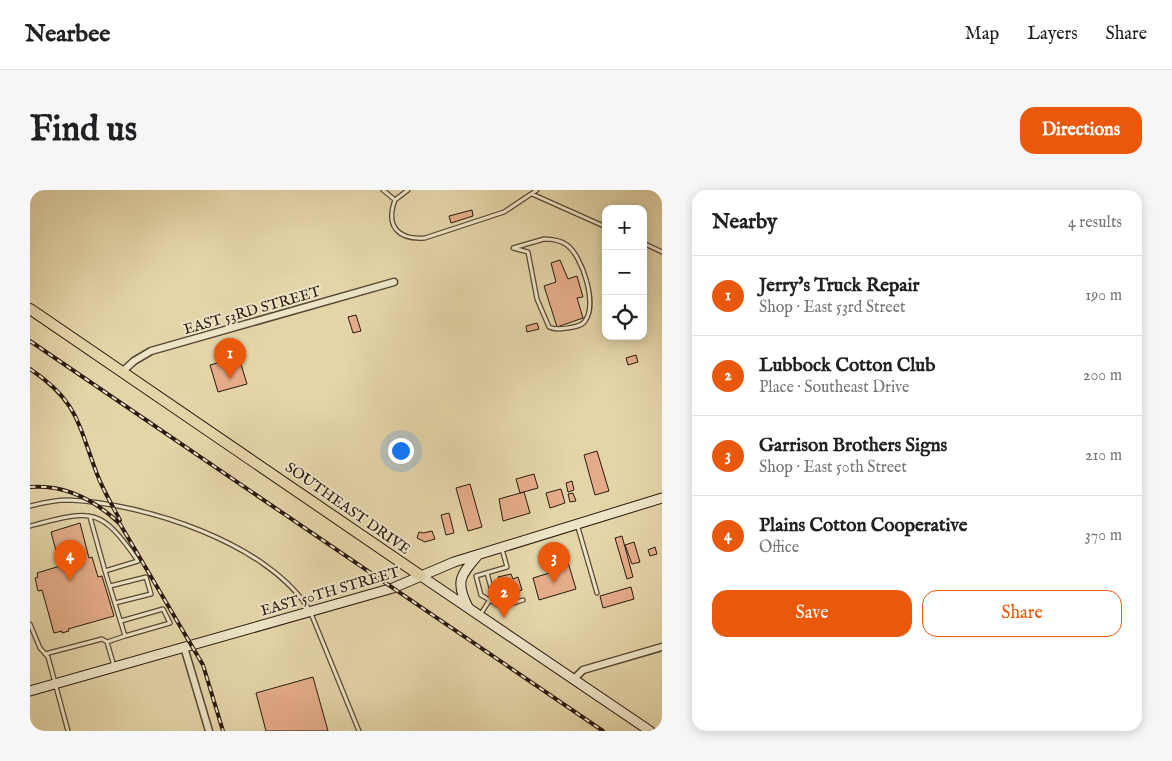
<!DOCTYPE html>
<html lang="en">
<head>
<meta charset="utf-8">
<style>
	body { margin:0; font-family:"IM FELL English",serif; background:#f6f6f6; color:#202124 }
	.controls { position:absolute; right:15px; top:15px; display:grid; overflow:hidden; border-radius:10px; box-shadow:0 2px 12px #0003 }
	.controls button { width:45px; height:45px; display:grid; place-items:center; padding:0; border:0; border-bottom:1px solid #e0e0e0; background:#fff; color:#202124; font:25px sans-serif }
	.you { position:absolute; left:370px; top:260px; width:18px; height:18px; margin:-12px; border:4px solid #fff; border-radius:50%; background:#1a73e8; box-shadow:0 0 0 8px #1a73e833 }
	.badge { display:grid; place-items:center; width:32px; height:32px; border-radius:50%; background:#ea580c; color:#fff; font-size:16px; font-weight:700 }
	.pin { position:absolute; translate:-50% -41px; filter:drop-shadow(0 1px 2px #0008) }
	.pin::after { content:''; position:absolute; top:26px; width:18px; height:15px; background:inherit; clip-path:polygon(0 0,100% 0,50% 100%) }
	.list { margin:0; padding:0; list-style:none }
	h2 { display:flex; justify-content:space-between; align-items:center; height:65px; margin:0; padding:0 20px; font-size:21px }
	h2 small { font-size:16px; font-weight:400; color:#757577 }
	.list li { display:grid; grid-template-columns:32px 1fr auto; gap:15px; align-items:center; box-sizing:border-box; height:80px; padding:0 20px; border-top:1px solid #e0e0e0 }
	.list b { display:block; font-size:19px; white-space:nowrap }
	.list p { margin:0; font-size:16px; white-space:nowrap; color:#757577 }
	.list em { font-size:16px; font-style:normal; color:#757577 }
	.actions { display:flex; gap:10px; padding:15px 20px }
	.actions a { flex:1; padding:11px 0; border:1px solid #ea580c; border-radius:15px; text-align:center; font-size:18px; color:#ea580c }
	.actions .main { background:#ea580c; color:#fff }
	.icon { flex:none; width:28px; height:28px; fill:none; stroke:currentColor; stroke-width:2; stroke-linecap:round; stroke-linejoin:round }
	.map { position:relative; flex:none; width:632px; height:541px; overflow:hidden; border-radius:15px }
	header { display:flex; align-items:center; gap:30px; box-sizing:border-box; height:70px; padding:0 25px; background:#fff; border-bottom:1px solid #e0e0e0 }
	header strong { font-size:24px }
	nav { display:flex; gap:28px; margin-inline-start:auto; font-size:18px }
	.intro { display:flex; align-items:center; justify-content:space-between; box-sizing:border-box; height:120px; padding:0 30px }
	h1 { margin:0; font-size:35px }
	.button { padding:12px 22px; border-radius:15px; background:#ea580c; color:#fff; font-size:18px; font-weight:700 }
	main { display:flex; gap:30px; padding:0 30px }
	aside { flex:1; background:#fff; border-radius:15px; box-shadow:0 2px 12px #0003 }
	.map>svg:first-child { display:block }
</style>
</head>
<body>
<header>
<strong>Nearbee</strong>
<nav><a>Map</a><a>Layers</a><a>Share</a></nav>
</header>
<div class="intro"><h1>Find us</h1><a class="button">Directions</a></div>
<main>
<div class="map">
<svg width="632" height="541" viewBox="0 0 632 541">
	<rect width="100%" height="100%" fill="#e4d5a9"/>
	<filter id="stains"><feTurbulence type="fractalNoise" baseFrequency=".004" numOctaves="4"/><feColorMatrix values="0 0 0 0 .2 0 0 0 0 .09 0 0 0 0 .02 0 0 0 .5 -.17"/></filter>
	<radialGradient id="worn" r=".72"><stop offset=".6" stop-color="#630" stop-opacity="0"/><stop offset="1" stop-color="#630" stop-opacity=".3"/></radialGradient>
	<path fill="#e5ac89" stroke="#2a190f" d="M 442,20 L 443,26 L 421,33 L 419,26 Z
		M 530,70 L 538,89 L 547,86 L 553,107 L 547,108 L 553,128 L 527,137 L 514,96 L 526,92 L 521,73 Z
		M 326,125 L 331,141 L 323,143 L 318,127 Z
		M 507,133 L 509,139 L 497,142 L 496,136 Z
		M 606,165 L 608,172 L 598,175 L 596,168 Z
		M 198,170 L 199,174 L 210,171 L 217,194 L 188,202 L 180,175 Z
		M 567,261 L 579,301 L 565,305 L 554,265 Z
		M 504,284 L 508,298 L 490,303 L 486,289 Z
		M 542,291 L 544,300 L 538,302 L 536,293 Z
		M 440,294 L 452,337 L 438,341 L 426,298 Z
		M 531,299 L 535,313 L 520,318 L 516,303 Z
		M 494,302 L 500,323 L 473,331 L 469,309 Z
		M 543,303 L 546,311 L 540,312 L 538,304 Z
		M 419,323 L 424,343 L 416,345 L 411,325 Z
		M 50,333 L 59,368 L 62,367 L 68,387 L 72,386 L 84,426 L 38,439 L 39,441 L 32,443 L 32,441 L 24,443 L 12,400 L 8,401 L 5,388 L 8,387 L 7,383 L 30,376 L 21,342 Z
		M 402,341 L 405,349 L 395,352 L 387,348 L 389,342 L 393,343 Z
		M 592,346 L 603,387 L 597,389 L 585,348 Z
		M 604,352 L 610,372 L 602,374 L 595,355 Z
		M 625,357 L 627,364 L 620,366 L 618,360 Z
		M 537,369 L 546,399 L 509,410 L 503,388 L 526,381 L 524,373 Z
		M 481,384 L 483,389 L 488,387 L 492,400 L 474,406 L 468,387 Z
		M 601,397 L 604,409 L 573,418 L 570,406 Z
		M 283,487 L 298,541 L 236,541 L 226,503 Z"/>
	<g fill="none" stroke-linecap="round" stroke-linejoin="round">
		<defs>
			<path id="service" d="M 353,0 L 365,10
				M 378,0 L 365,10 C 355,37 369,50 395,48 L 474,22 L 507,0
				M 502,4 L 576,37
				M 514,49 C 522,49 530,50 537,55 C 552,66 568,114 555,131 C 552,136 544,137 538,138 C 531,139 525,140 519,137 L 507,109 L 498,62 L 483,58 Z
				M 613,53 L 632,62
				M 0,316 C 12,313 25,310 38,310 C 114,313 239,353 280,421 L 329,541
				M 60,327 L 75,381
				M 547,334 L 567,403
				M 0,336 C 62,320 70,316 108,371 L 75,381 L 95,446 L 77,452 L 84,476
				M 472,359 L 477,377 L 446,386 L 451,405 L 471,417 L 493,410
				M 80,396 L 116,387 L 121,404 L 85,413
				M 450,425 L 463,405 L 457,383
				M 91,431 L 133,419 L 140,433 L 95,446
				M 0,434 L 10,458 L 18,467 L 38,541
				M 15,464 L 72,449 L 77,452"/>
			<path id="minor" d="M 92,182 L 104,171 L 121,161 L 364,92
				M 154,457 L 179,541
				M 543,490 L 553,480 L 632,457"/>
			<path id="secondary" d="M 391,386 L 620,541
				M 438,417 C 425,392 430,386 448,365
				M 0,501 L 363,398 L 424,372 L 632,308"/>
			<path id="primary" d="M 0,119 L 391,386"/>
		</defs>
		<use href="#service" stroke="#584836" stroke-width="5.5"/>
		<use href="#minor" stroke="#584836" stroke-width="9"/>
		<use href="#secondary" stroke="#2a190f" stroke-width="11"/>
		<use href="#primary" stroke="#2a190f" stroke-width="12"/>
		<use href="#service" stroke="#ede4c7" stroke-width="3"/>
		<use href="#minor" stroke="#ede4c7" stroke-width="6"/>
		<use href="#secondary" stroke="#ede4c7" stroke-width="9"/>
		<use href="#primary" stroke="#e4d5a9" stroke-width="10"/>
		<defs>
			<path id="rail" d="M 0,151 L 573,541
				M 0,179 C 48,211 48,234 67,284 C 73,300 82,315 90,330
				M 0,297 C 35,294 66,311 90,334 L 173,475 L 193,541"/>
		</defs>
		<use href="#rail" stroke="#2a190f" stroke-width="4"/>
		<use href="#rail" stroke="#ede4c7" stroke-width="2" stroke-dasharray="5.5" stroke-linecap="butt"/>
	</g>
	<g text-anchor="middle" stroke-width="4" stroke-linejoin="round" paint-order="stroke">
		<g font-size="15" fill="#2a190f" stroke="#ede4c7">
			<text transform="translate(222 120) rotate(-16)" y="5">EAST 53RD STREET</text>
			<text transform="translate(318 318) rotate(35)" y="5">SOUTHEAST DRIVE</text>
			<text transform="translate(300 401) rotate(-16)" y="5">EAST 50TH STREET</text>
		</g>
	</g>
	<rect width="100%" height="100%" filter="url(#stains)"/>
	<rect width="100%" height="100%" fill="url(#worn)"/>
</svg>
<div class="controls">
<button>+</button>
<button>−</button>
<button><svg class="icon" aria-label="locate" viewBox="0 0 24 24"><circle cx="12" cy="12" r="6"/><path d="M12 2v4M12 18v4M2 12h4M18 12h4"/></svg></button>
</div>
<div class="you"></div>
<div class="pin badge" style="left:200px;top:189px">1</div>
<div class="pin badge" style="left:474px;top:428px">2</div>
<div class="pin badge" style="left:524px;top:393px">3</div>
<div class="pin badge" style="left:40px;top:391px">4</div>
</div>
<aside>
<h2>Nearby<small>4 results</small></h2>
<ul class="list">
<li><span class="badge">1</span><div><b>Jerry's Truck Repair</b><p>Shop · East 53rd Street</p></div><em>190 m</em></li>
<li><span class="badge">2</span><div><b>Lubbock Cotton Club</b><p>Place · Southeast Drive</p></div><em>200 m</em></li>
<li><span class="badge">3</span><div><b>Garrison Brothers Signs</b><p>Shop · East 50th Street</p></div><em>210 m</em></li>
<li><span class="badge">4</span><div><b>Plains Cotton Cooperative</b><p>Office</p></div><em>370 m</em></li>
</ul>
<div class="actions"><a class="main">Save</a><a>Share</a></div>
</aside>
</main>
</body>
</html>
